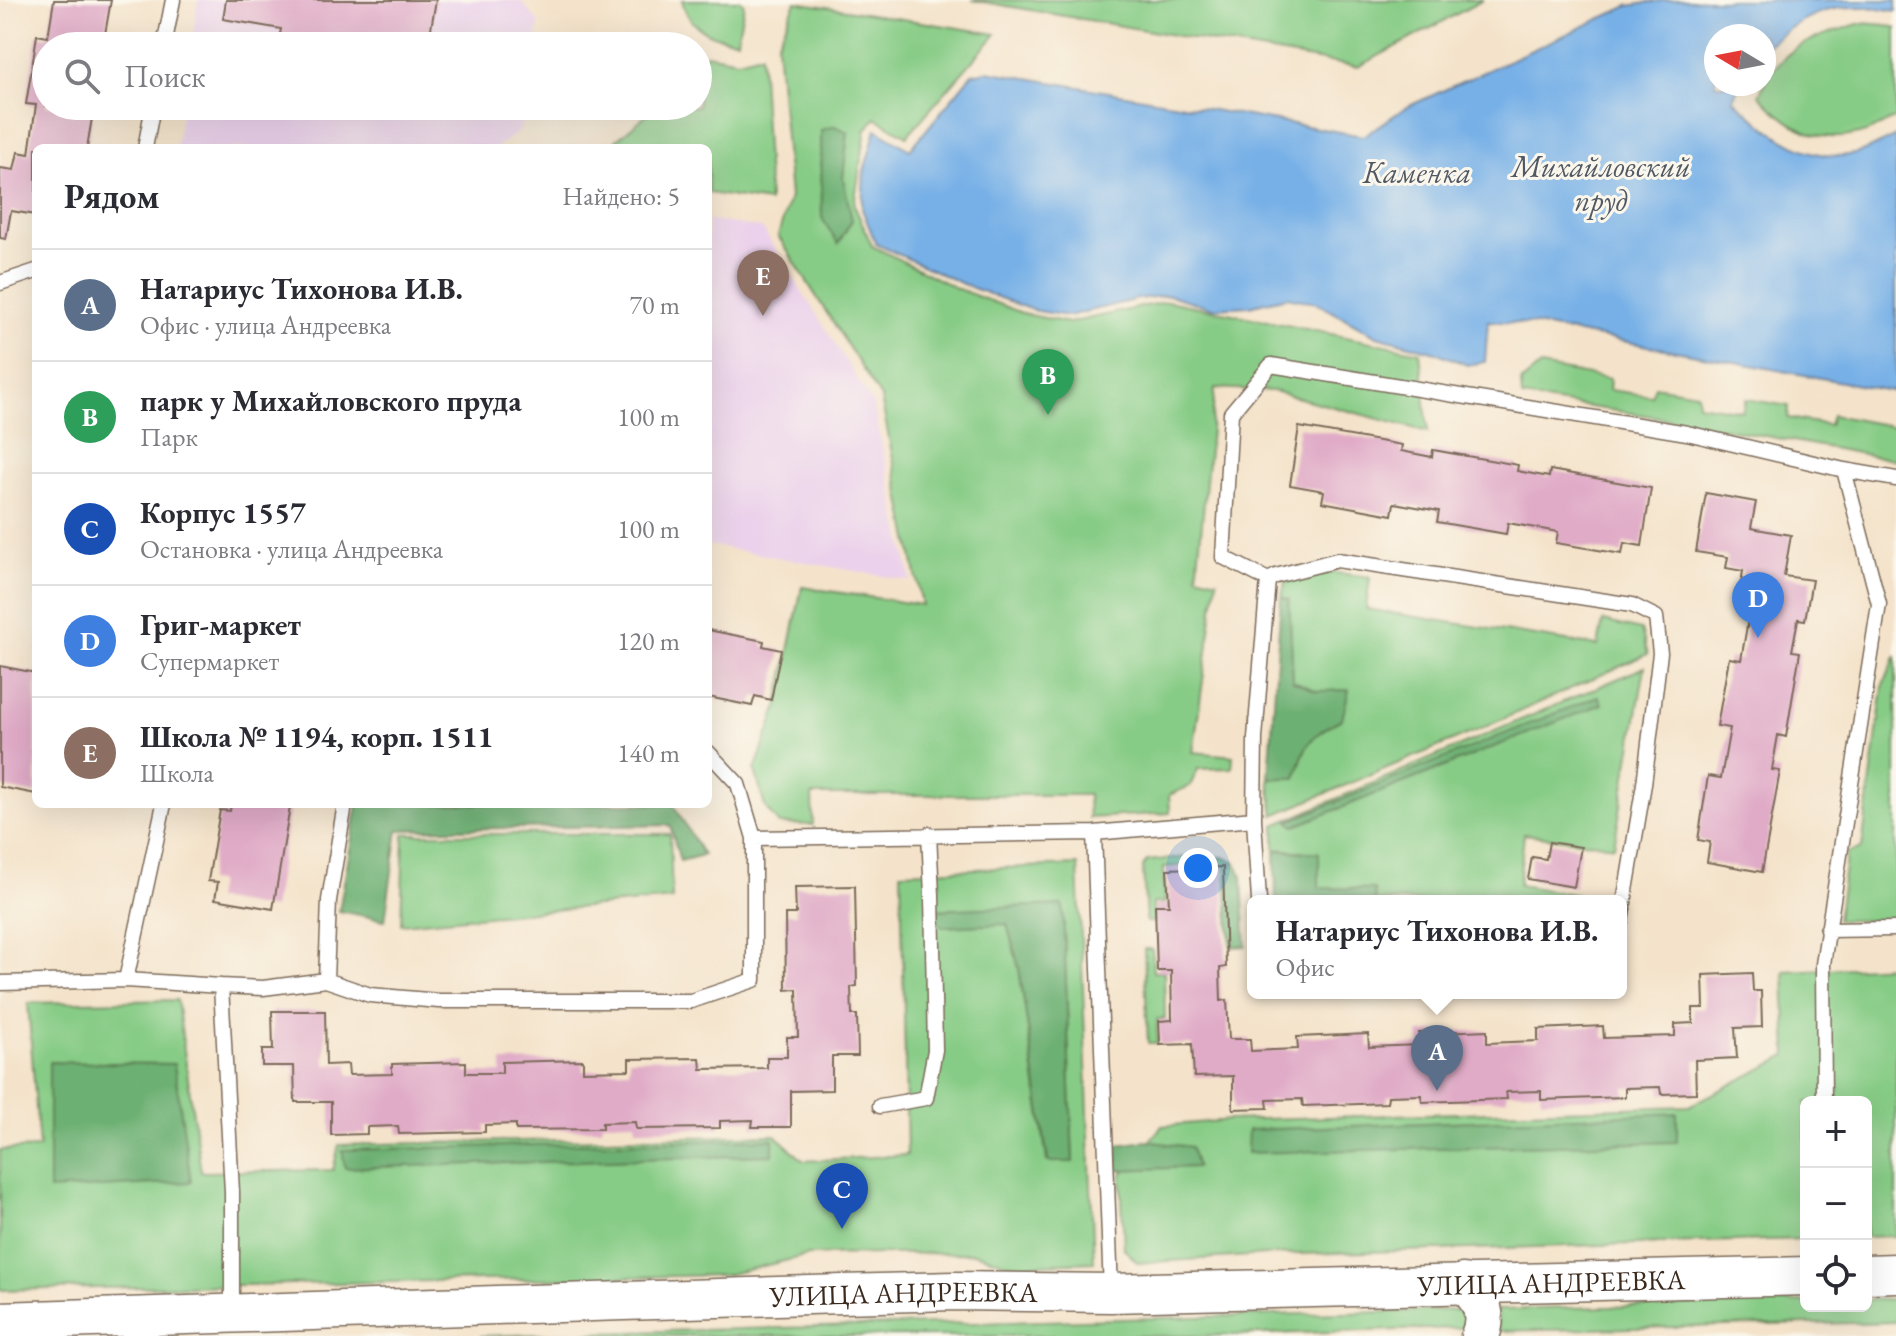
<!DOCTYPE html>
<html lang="ru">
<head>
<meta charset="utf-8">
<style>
	body { margin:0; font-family:"EB Garamond",serif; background:#f2f2f3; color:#2b2b33 }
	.controls { position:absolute; right:24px; bottom:24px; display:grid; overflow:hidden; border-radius:12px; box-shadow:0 8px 32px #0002 }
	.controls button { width:72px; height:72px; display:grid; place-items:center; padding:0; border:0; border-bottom:2px solid #e1e1e2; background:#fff; color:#2b2b33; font:40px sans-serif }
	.compass { position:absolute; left:1704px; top:24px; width:72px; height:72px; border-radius:50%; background:#fff; box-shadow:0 8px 32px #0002; rotate:280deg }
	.you { position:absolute; left:1198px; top:868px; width:28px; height:28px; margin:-20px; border:6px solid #fff; border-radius:50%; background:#1a73e8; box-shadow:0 0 0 12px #1a73e833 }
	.badge { display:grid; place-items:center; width:52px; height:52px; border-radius:50%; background:#d1495b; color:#fff; font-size:26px; font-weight:700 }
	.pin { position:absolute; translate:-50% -66px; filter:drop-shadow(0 2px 4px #0008) }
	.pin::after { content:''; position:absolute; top:42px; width:28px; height:24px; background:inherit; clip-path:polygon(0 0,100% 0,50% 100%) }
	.popup { position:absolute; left:1247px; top:895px; width:380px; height:104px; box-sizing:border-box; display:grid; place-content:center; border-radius:12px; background:#fff; filter:drop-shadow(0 2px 6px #0005); font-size:26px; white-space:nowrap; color:#7c7c81 }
	.popup b { font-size:30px; color:#2b2b33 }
	.popup::after { content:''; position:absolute; left:50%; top:100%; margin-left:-16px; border:16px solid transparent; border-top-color:#fff }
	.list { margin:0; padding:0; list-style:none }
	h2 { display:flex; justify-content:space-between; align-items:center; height:104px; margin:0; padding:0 32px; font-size:34px }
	h2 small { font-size:26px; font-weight:400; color:#7c7c81 }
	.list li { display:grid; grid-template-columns:52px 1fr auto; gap:24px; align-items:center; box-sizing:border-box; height:112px; padding:0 32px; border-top:2px solid #e1e1e2 }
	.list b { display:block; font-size:30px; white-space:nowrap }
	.list p { margin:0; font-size:26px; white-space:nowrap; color:#7c7c81 }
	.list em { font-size:26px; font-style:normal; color:#7c7c81 }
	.icon { flex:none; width:44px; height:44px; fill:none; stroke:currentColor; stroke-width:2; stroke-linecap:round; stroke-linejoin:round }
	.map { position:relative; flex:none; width:1896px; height:1336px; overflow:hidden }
	.search { position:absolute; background:#fff; box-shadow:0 8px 32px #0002; left:32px; top:32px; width:680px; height:88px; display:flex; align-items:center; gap:20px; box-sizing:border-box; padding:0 28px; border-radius:44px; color:#7c7c81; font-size:30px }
	.panel { position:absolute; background:#fff; box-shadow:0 8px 32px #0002; left:32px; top:144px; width:680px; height:664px; border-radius:12px }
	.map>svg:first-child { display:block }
</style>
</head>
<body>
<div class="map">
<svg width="1896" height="1336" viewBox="0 0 1896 1336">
	<rect width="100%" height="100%" fill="#fbf7ec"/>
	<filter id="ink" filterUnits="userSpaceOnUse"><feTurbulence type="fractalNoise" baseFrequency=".0125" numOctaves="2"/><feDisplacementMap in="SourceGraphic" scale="16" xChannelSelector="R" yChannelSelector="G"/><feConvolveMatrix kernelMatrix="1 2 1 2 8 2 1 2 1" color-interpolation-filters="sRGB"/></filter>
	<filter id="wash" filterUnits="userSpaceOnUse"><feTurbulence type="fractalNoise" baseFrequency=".006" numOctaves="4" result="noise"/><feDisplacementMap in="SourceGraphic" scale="32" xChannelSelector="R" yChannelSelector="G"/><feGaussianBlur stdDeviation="1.8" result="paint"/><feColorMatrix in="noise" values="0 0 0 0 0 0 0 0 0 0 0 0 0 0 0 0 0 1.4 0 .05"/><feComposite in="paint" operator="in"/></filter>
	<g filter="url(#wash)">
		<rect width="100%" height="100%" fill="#f4e3ca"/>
		<path fill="#ebd1eb" d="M 198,0 L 520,0 L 539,23 L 535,46 L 191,46 Z
			M 182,106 L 525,106 L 520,131 L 495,148 L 176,148 Z
			M 708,220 L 762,228 L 873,404 L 911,581 L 708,545 Z"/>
		<path fill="#87cc86" stroke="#617b52" stroke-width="2" fill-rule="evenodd" d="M 682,0 L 740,0 L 744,5 L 737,40 C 711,38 688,28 682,0 Z
			M 972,0 L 1483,0 L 1358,67 Z
			M 796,2 L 996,34 L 907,136 L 876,118 L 866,129 L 854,205 L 872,246 L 958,289 L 1025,314 L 1069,323 L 1168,301 L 1420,352 L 1428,432 L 1273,391 L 1215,388 L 1197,575 L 1217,580 L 1193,752 L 1233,756 L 1232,768 L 1198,769 L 1190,786 L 1169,795 L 1170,813 L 1089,818 L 1088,795 L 812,795 L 813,825 L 779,824 L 765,807 L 755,770 L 777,709 L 802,587 L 922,605 L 881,398 L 778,236 L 790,197 L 777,44 ZM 821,131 L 847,132 L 843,178 L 822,218 Z
			M 1861,23 L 1887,25 L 1896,28 L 1896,117 C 1843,151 1800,141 1759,95 C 1782,44 1811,39 1861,23 Z
			M 706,54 L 738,60 L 761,54 L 769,202 L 708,193 L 708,148 L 607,148 L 657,106 L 698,106 L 698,63 Z
			M 1540,366 L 1610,379 L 1609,390 L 1651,396 L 1655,386 L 1697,393 L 1698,404 L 1742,411 L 1746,399 L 1789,406 L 1788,418 L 1829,425 L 1832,415 L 1896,427 L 1896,460 L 1684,421 L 1522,397 L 1521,382 Z
			M 1310,570 L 1370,577 L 1366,609 L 1598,646 L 1603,621 L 1641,630 L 1648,654 L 1476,731 L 1274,815 L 1269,779 L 1296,777 C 1304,744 1311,734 1342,718 L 1348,691 L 1317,691 L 1293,681 L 1289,600 L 1281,597 L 1288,576 Z
			M 1896,655 L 1896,921 L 1837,920 L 1847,853 L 1862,848 L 1883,687 Z
			M 1645,667 L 1614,846 L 1524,834 L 1519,885 L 1612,901 L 1375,901 L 1374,889 L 1319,889 L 1319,853 L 1275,849 L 1275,825 ZM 1598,696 L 1601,704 L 1295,826 Z
			M 404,834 L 670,834 L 672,899 L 401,924 Z
			M 1189,857 L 1190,865 L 1164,867 L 1165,903 L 1153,903 L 1153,922 L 1146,922 L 1143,867 L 1147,861 Z
			M 1078,865 L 1094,1262 L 1013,1265 L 974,1253 L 809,1255 L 726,1275 L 0,1290 L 0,1150 L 39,1148 L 28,1003 L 177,1000 L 201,1172 L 333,1170 L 339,1145 L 775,1135 L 804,1161 L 907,1155 L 901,872 ZM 1063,905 L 1073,1162 L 1047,1161 L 1019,968 L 1007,924 Z
			M 1144,949 L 1152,949 L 1153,972 L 1164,972 L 1165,1019 L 1157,1019 L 1157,1043 L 1148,1043 Z
			M 1896,966 L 1896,1236 L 1866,1237 L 1866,1102 L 1806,1102 L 1806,1239 L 1266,1255 L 1138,1263 L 1124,1249 L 1121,1175 L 1162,1126 L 1230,1120 L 1689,1106 L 1787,1056 L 1784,971 Z
			M 1896,1299 L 1896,1322 L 1498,1331 L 1497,1310 L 1806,1302 L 1806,1306 L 1866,1306 L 1866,1300 Z
			M 1459,1310 L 1465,1321 L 1461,1328 L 1196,1336 L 480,1336 Z"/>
		<path fill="#6db073" stroke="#546d48" stroke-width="2" d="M 835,126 L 848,132 L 843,178 L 852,220 L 838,244 L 822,218 L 821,130 Z
			M 1281,597 L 1289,599 L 1293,681 L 1317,691 L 1349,690 L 1342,719 C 1311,734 1304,744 1296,778 L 1269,778 Z
			M 1598,696 L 1602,704 L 1295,826 L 1289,821 Z
			M 358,804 L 673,804 L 703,855 L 680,861 L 670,825 L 398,830 L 385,920 L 339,911 Z
			M 1275,850 L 1319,853 L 1319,888 L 1374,889 L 1375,901 L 1276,901 Z
			M 1193,857 L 1223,857 L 1235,862 L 1242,876 L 1246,946 L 1231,947 L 1225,865 L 1194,865 Z
			M 1063,905 L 1073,1162 L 1048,1162 L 1019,968 L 1007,924 L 942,927 L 929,910 Z
			M 49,1062 L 174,1064 L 191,1182 L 49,1190 Z
			M 1677,1113 L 1677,1142 L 1247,1153 L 1248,1130 Z
			M 773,1139 L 773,1155 L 345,1168 L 342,1150 Z
			M 1146,1141 L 1191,1147 L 1197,1167 L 1118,1170 L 1117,1145 Z"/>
		<path fill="#77b0e7" stroke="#596d82" stroke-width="2" d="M 1665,0 L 1896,0 L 1896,11 C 1838,0 1808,10 1764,48 L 1764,36 L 1716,36 L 1716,84 L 1740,84 L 1733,99 C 1769,133 1815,171 1867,150 C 1877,146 1887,140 1896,136 L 1896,392 L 1530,324 L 1488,321 L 1485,362 L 1467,365 L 1436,352 L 1377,336 L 1317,303 L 1287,297 L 1249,306 L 1213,308 L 1169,295 L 1138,299 L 1068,316 L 1032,310 L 965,285 L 876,244 L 862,209 L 864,172 L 876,129 L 910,150 L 972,74 L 987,71 L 1363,136 L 1407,107 L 1628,6 Z"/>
		<g id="blocks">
			<path fill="#e0abc7" d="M 54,0 L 111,0 L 103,46 L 46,46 L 46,106 L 94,106 L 87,148 L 36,148 L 36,215 L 11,211 L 6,239 L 0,238 L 0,168 L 14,170 L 18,152 L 29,154 L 36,105 L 26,104 L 37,35 L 48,37 Z
				M 226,0 L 436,0 L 428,46 L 278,44 L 281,29 L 223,19 Z
				M 1299,427 L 1402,445 L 1401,451 L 1432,457 L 1433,450 L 1518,465 L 1517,471 L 1549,477 L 1550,470 L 1651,488 L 1642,546 L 1624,543 L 1622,554 L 1556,543 L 1558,532 L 1508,523 L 1506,534 L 1437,522 L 1439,511 L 1394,503 L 1392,515 L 1322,502 L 1324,491 L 1290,485 Z
				M 1706,493 L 1756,502 L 1751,528 L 1791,535 L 1784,576 L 1812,580 L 1805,620 L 1798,619 L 1792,651 L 1800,652 L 1786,737 L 1778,735 L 1772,770 L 1780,771 L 1762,872 L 1707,862 L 1710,842 L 1698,840 L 1708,776 L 1721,778 L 1730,728 L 1717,726 L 1729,658 L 1741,660 L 1753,592 L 1740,590 L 1743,571 L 1726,568 L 1728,557 L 1696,552 Z
				M 708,630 L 764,641 L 763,646 L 781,650 L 771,700 L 755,696 L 752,706 L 708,697 Z
				M 0,666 L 36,673 L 36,794 L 0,787 Z
				M 231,804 L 285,804 L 284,806 L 290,807 L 273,909 L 215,899 L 218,882 L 208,881 L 220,810 L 230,811 Z
				M 1549,842 L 1581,847 L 1574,887 L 1528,879 L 1532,857 L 1546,859 Z
				M 1223,867 L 1226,967 L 1220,968 L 1221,1001 L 1227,1000 L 1229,1039 L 1250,1039 L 1251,1051 L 1298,1049 L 1297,1037 L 1368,1034 L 1369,1047 L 1420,1045 L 1419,1033 L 1487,1030 L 1487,1043 L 1538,1041 L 1538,1029 L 1603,1026 L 1604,1038 L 1675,1036 L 1675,1024 L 1693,1023 L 1693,1008 L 1704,1008 L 1703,975 L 1752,973 L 1753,991 L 1761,991 L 1762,1027 L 1735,1028 L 1737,1058 L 1695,1060 L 1696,1093 L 1661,1094 L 1660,1087 L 1625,1088 L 1625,1097 L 1541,1100 L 1541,1091 L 1506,1092 L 1507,1099 L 1422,1102 L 1421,1095 L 1388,1096 L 1387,1103 L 1303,1106 L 1302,1099 L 1267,1100 L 1268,1108 L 1233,1109 L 1233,1076 L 1194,1077 L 1192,1044 L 1160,1045 L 1159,1021 L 1172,1020 L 1171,971 L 1157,971 L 1155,905 L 1169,905 L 1167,869 Z
				M 855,886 L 857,986 L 851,987 L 852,1015 L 857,1015 L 858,1056 L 832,1056 L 832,1090 L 791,1091 L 791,1127 L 752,1127 L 753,1120 L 720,1121 L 720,1128 L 636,1129 L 635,1122 L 602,1123 L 602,1129 L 516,1130 L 516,1124 L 485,1125 L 485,1132 L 399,1134 L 398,1126 L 367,1127 L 367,1134 L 331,1135 L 331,1102 L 295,1102 L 294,1066 L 262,1066 L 262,1050 L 273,1050 L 272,1011 L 325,1011 L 326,1065 L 348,1064 L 349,1075 L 392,1074 L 392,1064 L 466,1062 L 466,1073 L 502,1073 L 502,1062 L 583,1060 L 583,1071 L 629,1070 L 629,1059 L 700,1058 L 701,1069 L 767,1068 L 767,1057 L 787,1057 L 787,1037 L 798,1037 L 797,989 L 786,990 L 785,914 L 796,914 L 795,887 Z"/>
		</g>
	</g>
	<g filter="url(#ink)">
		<use href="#blocks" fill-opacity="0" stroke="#7c6b5a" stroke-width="2"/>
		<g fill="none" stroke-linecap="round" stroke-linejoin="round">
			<defs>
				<path id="lane" d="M 164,46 L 173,0
					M 145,148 L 153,106
					M 0,283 L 36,271
					M 1844,470 L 1896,479
					M 1268,580 L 1223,557 L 1231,413 L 1271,365 L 1687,433 L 1844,470 L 1879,604 L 1823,964 L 1824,1102
					M 708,752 L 738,784 L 754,838
					M 1094,833 L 1111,1292
					M 1259,901 L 1254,819 L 1255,738 L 1268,580 L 1276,576 L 1337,560 L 1632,605 L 1656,617 L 1660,653 L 1644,784 L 1621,920
					M 1827,930 L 1896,929
					M 126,980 L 164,804
					M 326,980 L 329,900 L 345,804
					M 0,983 L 126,980 L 221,986
					M 880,1106 L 926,1098 L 935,1050 L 932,895 L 929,834
					M 232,1313 L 232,1192 L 221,986 L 263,988 L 326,980 L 370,995 L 439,1001 L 691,1001 L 754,980 L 754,838 L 1094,833 L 1254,819"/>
				<g id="secondary">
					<path d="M 1866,1274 L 1896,1273"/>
					<path d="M 1463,1283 C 1480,1297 1489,1313 1480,1336"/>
					<path id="s1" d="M 0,1321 L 842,1294 L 954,1291 L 1111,1293 L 1806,1276"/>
				</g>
			</defs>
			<use href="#lane" stroke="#7c6b5a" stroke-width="17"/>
			<use href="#secondary" stroke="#7c6b5a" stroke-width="41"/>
			<use href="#lane" stroke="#fff" stroke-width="14"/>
			<use href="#secondary" stroke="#fff" stroke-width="38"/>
		</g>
	</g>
	<g text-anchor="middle" stroke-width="6" stroke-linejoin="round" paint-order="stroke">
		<g font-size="28" fill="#3b2a1e" stroke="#fbf7ec">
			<text dy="10" stroke="none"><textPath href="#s1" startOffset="1552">УЛИЦА АНДРЕЕВКА</textPath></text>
			<text dy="10" stroke="none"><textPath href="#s1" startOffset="904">УЛИЦА АНДРЕЕВКА</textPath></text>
		</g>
		<g font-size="30" font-style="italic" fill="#505964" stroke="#fbf7ec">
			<text x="1601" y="177">Михайловский<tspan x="1601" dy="34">пруд</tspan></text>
			<text x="1417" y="183">Каменка</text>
		</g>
	</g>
</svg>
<div class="controls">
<button>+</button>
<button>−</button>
<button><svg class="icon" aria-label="locate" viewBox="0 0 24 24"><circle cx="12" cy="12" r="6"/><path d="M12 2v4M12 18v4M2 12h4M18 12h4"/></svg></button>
</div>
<svg class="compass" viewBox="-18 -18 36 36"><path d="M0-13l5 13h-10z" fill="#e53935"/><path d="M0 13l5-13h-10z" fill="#7c7c81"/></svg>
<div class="you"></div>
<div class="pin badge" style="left:1437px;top:1091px;background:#5c6f8a">A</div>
<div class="popup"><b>Натариус Тихонова И.В.</b>Офис</div>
<div class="pin badge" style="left:1048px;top:415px;background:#2e9e5b">B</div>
<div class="pin badge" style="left:842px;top:1229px;background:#1a4fb4">C</div>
<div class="pin badge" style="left:1758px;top:638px;background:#3f7fe0">D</div>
<div class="pin badge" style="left:763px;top:316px;background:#8d6e63">E</div>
<div class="search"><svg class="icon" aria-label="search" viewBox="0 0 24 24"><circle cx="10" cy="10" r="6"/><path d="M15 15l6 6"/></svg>Поиск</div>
<section class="panel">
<h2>Рядом<small>Найдено: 5</small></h2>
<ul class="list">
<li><span class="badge" style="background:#5c6f8a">A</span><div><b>Натариус Тихонова И.В.</b><p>Офис · улица Андреевка</p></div><em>70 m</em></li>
<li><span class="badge" style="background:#2e9e5b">B</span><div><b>парк у Михайловского пруда</b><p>Парк</p></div><em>100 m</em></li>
<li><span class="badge" style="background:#1a4fb4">C</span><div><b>Корпус 1557</b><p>Остановка · улица Андреевка</p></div><em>100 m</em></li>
<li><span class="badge" style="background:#3f7fe0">D</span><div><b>Григ-маркет</b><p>Супермаркет</p></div><em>120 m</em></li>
<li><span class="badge" style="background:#8d6e63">E</span><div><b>Школа № 1194, корп. 1511</b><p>Школа</p></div><em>140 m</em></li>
</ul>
</section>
</div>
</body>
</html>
